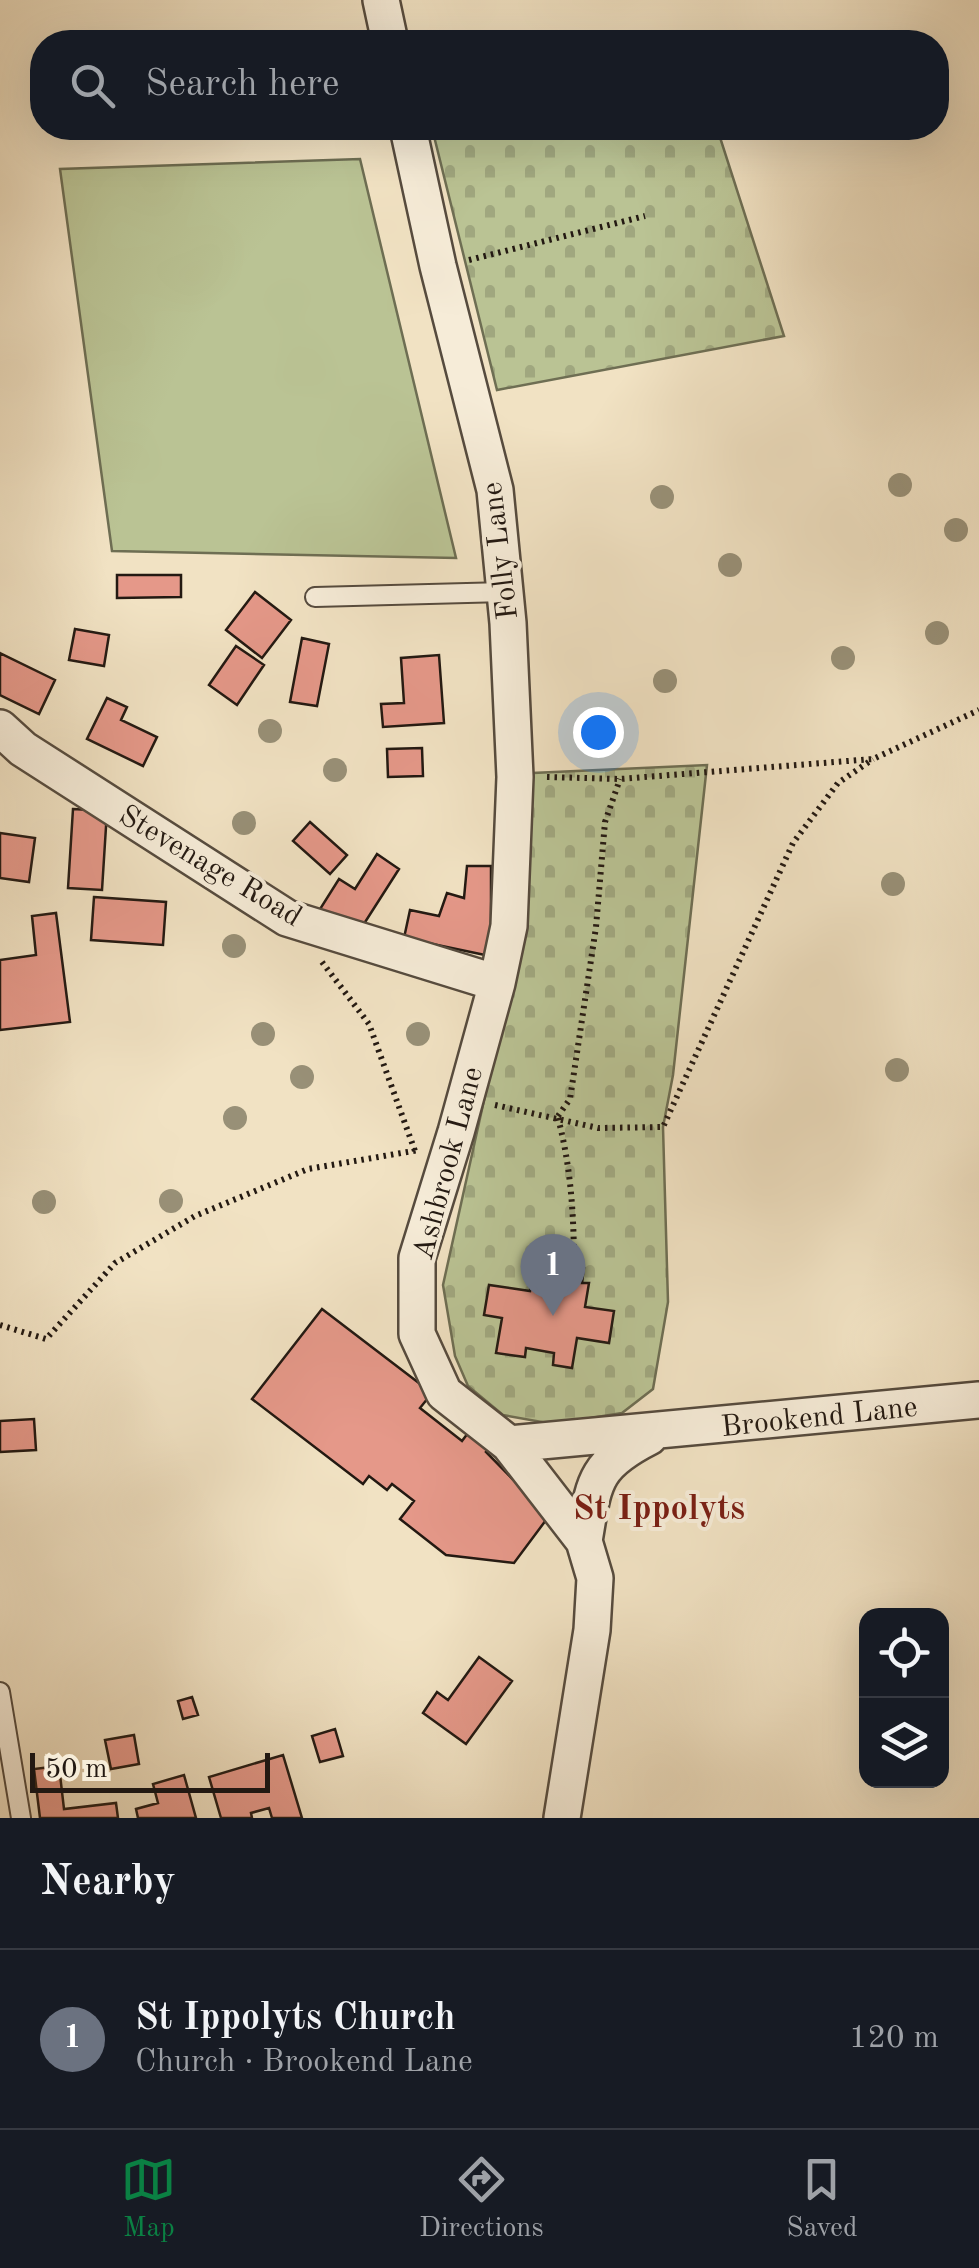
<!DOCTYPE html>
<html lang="en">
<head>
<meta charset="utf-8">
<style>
	body { margin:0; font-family:"Old Standard TT",serif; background:#242831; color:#f1f3f6 }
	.controls { position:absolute; right:30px; bottom:30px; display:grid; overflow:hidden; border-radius:20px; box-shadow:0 10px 40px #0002 }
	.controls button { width:90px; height:90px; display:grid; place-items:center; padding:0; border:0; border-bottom:2px solid #363941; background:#171b24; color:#f1f3f6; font:50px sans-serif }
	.scale { position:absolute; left:30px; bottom:25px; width:240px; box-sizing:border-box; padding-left:10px; border:5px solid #231912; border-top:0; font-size:28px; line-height:35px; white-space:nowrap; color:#231912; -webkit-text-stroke:8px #f6ecd8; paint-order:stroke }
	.you { position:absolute; left:598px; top:732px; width:35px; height:35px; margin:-25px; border:8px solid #fff; border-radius:50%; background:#1a73e8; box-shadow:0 0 0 15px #1a73e833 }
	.badge { display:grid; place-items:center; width:65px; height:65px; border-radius:50%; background:#0b8043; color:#fff; font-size:32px; font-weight:700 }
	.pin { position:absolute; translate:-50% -82px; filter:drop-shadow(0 2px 5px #0008) }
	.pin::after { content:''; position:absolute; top:52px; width:35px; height:30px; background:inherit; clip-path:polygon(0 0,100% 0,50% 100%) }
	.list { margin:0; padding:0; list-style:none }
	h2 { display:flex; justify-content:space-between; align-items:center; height:130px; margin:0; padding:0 40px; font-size:42px }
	h2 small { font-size:32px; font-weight:400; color:#9ea1a6 }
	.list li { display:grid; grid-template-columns:65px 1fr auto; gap:30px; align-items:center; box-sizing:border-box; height:180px; padding:0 40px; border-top:2px solid #363941 }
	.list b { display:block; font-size:38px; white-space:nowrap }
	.list p { margin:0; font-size:32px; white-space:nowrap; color:#9ea1a6 }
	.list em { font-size:32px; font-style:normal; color:#9ea1a6 }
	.icon { flex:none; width:55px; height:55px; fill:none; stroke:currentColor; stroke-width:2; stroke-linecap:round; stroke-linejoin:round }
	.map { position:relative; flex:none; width:979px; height:1818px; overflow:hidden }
	.search { position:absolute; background:#171b24; box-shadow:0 10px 40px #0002; left:30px; right:30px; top:30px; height:110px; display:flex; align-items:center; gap:25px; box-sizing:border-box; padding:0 35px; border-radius:40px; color:#9ea1a6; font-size:38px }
	.sheet { height:310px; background:#171b24 }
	nav { display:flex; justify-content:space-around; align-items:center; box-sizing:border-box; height:140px; border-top:2px solid #363941; background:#171b24; font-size:28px; color:#9ea1a6 }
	nav a { display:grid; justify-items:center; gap:5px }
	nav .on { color:#0b8043 }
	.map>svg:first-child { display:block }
</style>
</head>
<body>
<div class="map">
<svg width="979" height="1818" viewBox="0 0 979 1818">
	<defs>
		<pattern id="cemetery-stones" width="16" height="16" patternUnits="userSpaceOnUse" patternTransform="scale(2.5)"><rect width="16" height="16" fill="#bac394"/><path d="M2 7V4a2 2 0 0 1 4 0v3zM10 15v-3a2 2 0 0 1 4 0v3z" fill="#a0a77f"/></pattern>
	</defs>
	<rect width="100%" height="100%" fill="#f1e2c3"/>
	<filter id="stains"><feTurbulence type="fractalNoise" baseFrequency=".002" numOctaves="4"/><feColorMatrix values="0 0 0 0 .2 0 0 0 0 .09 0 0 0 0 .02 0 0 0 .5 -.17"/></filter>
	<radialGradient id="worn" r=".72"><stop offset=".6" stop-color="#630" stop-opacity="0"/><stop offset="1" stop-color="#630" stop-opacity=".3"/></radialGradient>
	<path fill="#bac394" stroke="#6e6e53" stroke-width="2.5" d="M 360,159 L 456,558 L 112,551 L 60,169 Z"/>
	<path fill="url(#cemetery-stones)" stroke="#6e6e53" stroke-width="2.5" d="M 432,128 L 717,128 L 784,336 L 497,390 Z
		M 707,765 L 673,1075 L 663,1127 L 668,1302 L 653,1389 L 622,1413 L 553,1424 L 503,1415 L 468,1386 L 455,1356 L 443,1285 L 522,929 L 533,773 Z"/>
	<path fill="#e59889" stroke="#231912" stroke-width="2.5" d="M 117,575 L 181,575 L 181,597 L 117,598 Z
		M 255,592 L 291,620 L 262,658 L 226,630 Z
		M 75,629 L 109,635 L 104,666 L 69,660 Z
		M 302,638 L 329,644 L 317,706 L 290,702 Z
		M 236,646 L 264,665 L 237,705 L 209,685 Z
		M 0,653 L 55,680 L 39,714 L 0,695 Z
		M 439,655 L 444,723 L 383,727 L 381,704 L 404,703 L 401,658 Z
		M 107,698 L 127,707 L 121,720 L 157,737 L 143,766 L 87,739 Z
		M 422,748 L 423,776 L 388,777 L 387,749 Z
		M 73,809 L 107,811 L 102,890 L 68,888 Z
		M 310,822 L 347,855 L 330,874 L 293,841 Z
		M 0,833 L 35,838 L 29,882 L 0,878 Z
		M 377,854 L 399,869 L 353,941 L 315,917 L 339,879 L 355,889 Z
		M 467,866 L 491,866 L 491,927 L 485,955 L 404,938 L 410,910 L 439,916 L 447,893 L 464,898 Z
		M 94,897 L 166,902 L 163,945 L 91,940 Z
		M 56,913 L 70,1022 L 0,1030 L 0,960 L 36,955 L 32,916 Z
		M 566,1266 L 584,1268 L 582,1283 L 589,1283 L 585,1307 L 614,1311 L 609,1343 L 577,1338 L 572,1368 L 553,1365 L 554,1353 L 526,1348 L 525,1357 L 496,1353 L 502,1318 L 484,1315 L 489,1285 L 530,1291 L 532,1274 L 564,1279 Z
		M 322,1309 L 432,1393 L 420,1408 L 462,1441 L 468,1433 L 489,1449 L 486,1452 L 549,1516 L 514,1563 L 446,1555 L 400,1519 L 414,1501 L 392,1484 L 387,1490 L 369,1476 L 363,1484 L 252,1399 Z
		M 34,1419 L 36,1450 L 0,1452 L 0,1421 Z
		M 479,1657 L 512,1681 L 466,1744 L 423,1713 L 437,1692 L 448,1700 Z
		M 192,1697 L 198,1715 L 183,1719 L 178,1701 Z
		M 335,1729 L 343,1756 L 320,1762 L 312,1736 Z
		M 134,1735 L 139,1764 L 111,1769 L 105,1740 Z
		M 283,1755 L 302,1818 L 272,1818 L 269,1808 L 251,1813 L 252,1818 L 221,1818 L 209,1777 Z
		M 59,1766 L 64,1809 L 116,1803 L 118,1818 L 40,1818 L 34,1769 Z
		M 184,1775 L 196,1818 L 138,1818 L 136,1809 L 158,1803 L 153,1784 Z"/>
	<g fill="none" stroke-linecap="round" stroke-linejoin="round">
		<defs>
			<path id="lane" d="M 315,597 L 505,592
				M 0,1692 L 21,1818"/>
			<path id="street" d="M 381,0 L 390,42
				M 408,128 L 438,266 L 495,490 L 508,623 L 515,777 L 509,926 L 497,983 L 456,1132 L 417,1258 L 417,1334 L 444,1393 L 509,1444 L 584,1541 L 595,1578 L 592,1630 L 562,1818
				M 0,728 L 23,749 L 287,918 L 497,983
				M 509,1444 L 979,1400
				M 584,1541 C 594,1483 592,1466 649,1437"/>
		</defs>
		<use href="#lane" stroke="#564b3e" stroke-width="22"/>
		<use href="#street" stroke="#564b3e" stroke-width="40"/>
		<path stroke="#231912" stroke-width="6" stroke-dasharray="2.5 5" stroke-linecap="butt" d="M 469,260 L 645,216
			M 547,777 L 620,779 L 873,759 L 979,710
			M 322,962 L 369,1024 L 415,1151
			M 495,1105 L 598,1128 L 663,1127 L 793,843 L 838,783 L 873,759
			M 558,1116 L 570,1099 L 596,927 L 605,822 L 620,779
			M 558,1118 C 571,1167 574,1216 574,1267
			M 0,1325 L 46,1339 L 115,1263 L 195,1216 L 308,1169 L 419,1150"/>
		<use href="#lane" stroke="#f6ecd8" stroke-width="18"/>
		<use href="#street" stroke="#f6ecd8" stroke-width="35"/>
	</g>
	<g fill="#989077">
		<circle cx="900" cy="485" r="12"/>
		<circle cx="662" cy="497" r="12"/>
		<circle cx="956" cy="530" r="12"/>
		<circle cx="730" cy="565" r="12"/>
		<circle cx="937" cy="633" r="12"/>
		<circle cx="843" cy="658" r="12"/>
		<circle cx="665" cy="681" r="12"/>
		<circle cx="270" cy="731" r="12"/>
		<circle cx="335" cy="770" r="12"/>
		<circle cx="244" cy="823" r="12"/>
		<circle cx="893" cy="884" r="12"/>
		<circle cx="234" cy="946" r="12"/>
		<circle cx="263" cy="1034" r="12"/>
		<circle cx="418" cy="1034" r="12"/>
		<circle cx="897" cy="1070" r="12"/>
		<circle cx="302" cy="1077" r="12"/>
		<circle cx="235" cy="1118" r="12"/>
		<circle cx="171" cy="1201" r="12"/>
		<circle cx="44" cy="1202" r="12"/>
	</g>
	<g text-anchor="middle" stroke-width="8" stroke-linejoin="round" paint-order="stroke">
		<g font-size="30" fill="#231912" stroke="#f6ecd8">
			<text transform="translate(499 551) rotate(-97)" y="10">Folly Lane</text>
			<text transform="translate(211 865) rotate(31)" y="10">Stevenage Road</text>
			<text transform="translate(447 1163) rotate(-75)" y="10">Ashbrook Lane</text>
			<text transform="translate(819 1416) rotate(-6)" y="10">Brookend Lane</text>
		</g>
		<g font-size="35" font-weight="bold" fill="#7a1f14" stroke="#f6ecd8">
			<text x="659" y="1519">St Ippolyts</text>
		</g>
	</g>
	<rect width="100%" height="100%" filter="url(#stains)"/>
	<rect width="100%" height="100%" fill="url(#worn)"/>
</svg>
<div class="controls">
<button><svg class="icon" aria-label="locate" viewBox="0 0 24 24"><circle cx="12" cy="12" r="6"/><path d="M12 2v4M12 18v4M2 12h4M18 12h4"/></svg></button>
<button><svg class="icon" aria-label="layers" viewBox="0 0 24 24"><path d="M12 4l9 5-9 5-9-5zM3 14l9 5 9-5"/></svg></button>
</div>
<div class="scale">50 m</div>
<div class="you"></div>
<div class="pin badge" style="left:553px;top:1316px;background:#6b7280">1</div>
<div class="search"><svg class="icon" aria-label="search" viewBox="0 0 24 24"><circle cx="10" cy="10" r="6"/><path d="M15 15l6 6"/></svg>Search here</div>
</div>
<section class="sheet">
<h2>Nearby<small></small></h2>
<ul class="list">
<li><span class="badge" style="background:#6b7280">1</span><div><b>St Ippolyts Church</b><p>Church · Brookend Lane</p></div><em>120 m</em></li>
</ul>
</section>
<nav>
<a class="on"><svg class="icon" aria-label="map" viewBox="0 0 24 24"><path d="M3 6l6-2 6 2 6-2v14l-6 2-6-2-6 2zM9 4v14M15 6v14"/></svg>Map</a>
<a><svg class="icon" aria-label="directions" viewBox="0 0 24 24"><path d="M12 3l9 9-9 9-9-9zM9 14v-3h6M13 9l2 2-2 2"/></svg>Directions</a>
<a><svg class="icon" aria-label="saved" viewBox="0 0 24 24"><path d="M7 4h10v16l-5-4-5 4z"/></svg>Saved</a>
</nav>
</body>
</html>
